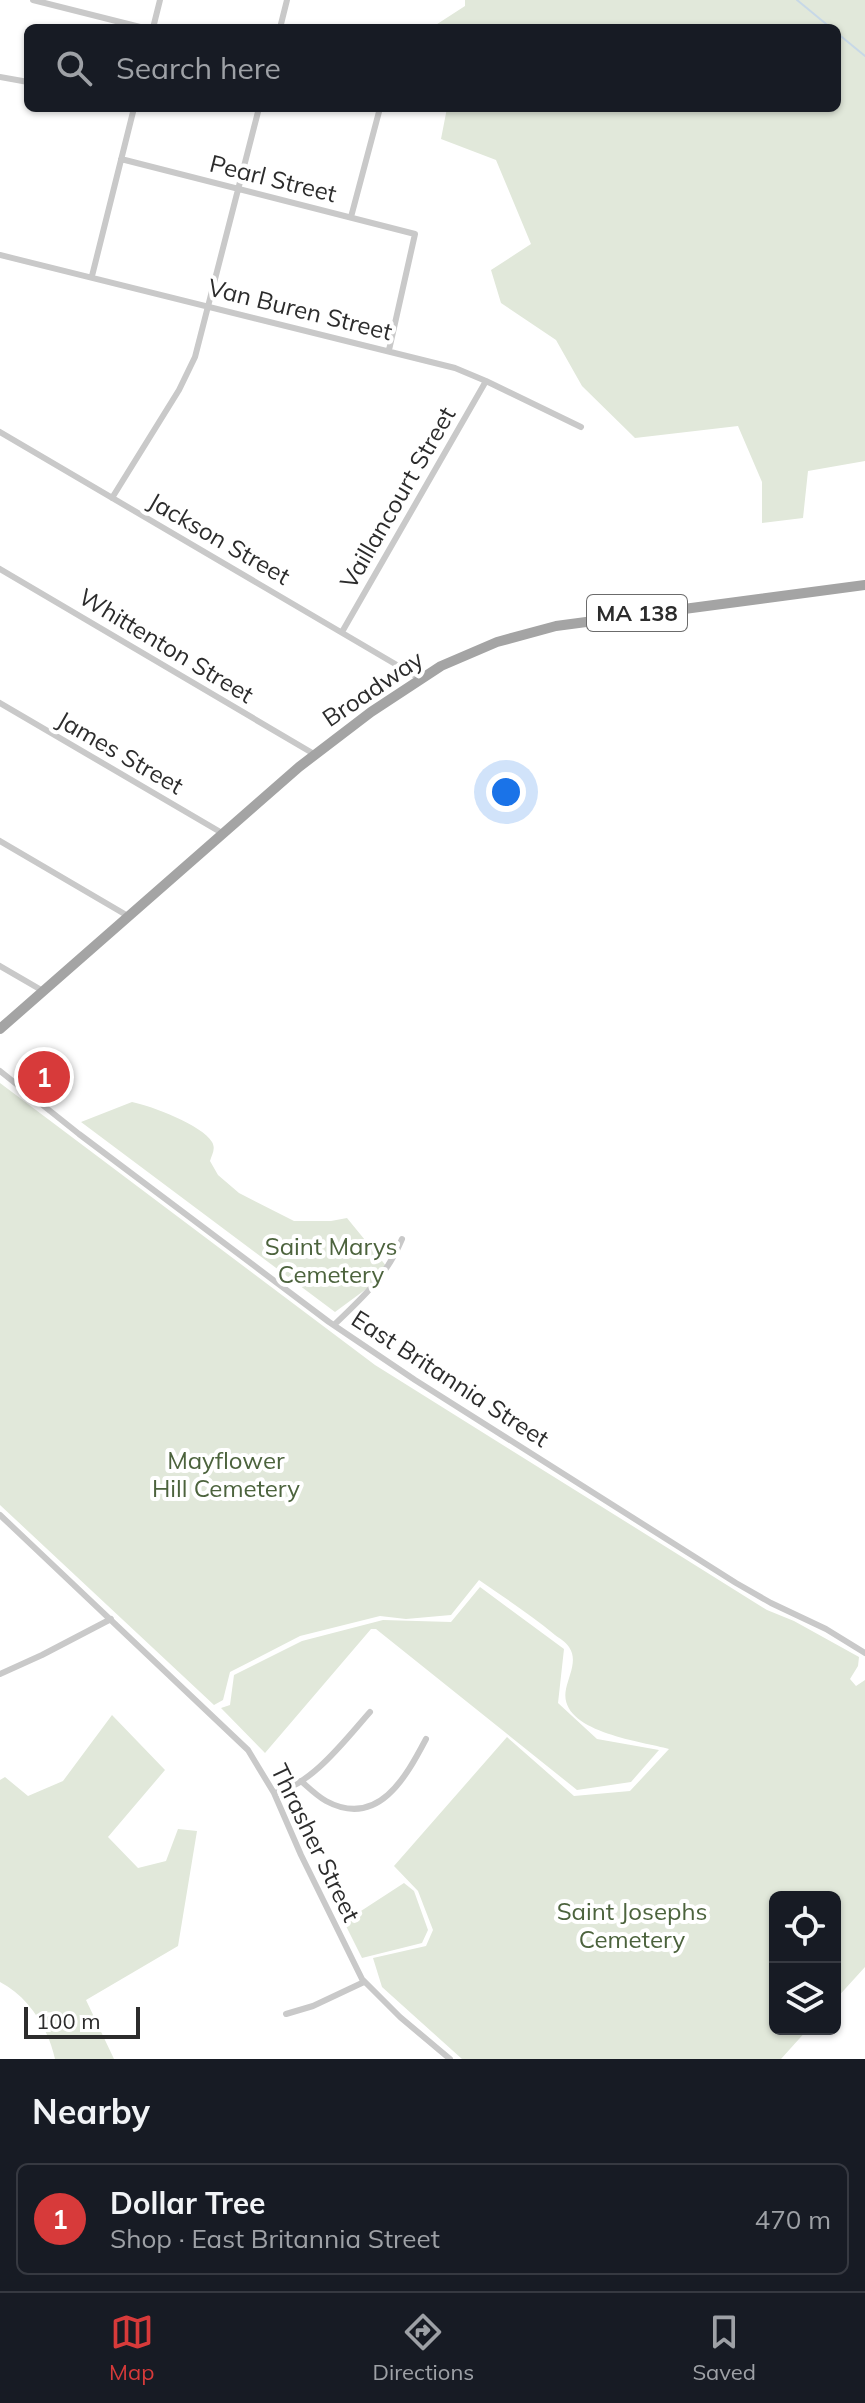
<!DOCTYPE html>
<html lang="en">
<head>
<meta charset="utf-8">
<style>
	body { margin:0; font-family:Mulish,sans-serif; background:#20242c; color:#f1f3f6 }
	.controls { position:absolute; right:24px; bottom:24px; display:grid; overflow:hidden; border-radius:12px; box-shadow:0 2px 6px #0004 }
	.controls button { width:72px; height:72px; display:grid; place-items:center; padding:0; border:0; border-bottom:2px solid #363941; background:#171b24; color:#f1f3f6; font:40px sans-serif }
	.scale { position:absolute; left:24px; bottom:20px; width:116px; box-sizing:border-box; padding-left:8px; border:4px solid #2c2c2c; border-top:0; font-size:22px; line-height:28px; white-space:nowrap; color:#2c2c2c; -webkit-text-stroke:6px #fff; paint-order:stroke }
	.you { position:absolute; left:506px; top:792px; width:28px; height:28px; margin:-20px; border:6px solid #fff; border-radius:50%; background:#1a73e8; box-shadow:0 0 0 12px #1a73e833 }
	.badge { display:grid; place-items:center; width:52px; height:52px; border-radius:50%; background:#d73a3a; color:#fff; font-size:26px; font-weight:700 }
	.pin { position:absolute; translate:-50% -50%; border:4px solid #fff; box-shadow:0 2px 8px #0006 }
	.list { margin:0; padding:0; list-style:none }
	h2 { display:flex; justify-content:space-between; align-items:center; height:104px; margin:0; padding:0 32px; font-size:34px }
	h2 small { font-size:26px; font-weight:400; color:#9ea1a6 }
	.list li { display:grid; grid-template-columns:52px 1fr auto; gap:24px; align-items:center; box-sizing:border-box; height:112px; margin:0 16px 16px; padding:0 16px; border:2px solid #363941; border-radius:12px }
	.list b { display:block; font-size:30px; white-space:nowrap }
	.list p { margin:0; font-size:26px; white-space:nowrap; color:#9ea1a6 }
	.list em { font-size:26px; font-style:normal; color:#9ea1a6 }
	.icon { flex:none; width:44px; height:44px; fill:none; stroke:currentColor; stroke-width:2; stroke-linecap:round; stroke-linejoin:round }
	.map { position:relative; flex:none; width:865px; height:2059px; overflow:hidden }
	.search { position:absolute; background:#171b24; box-shadow:0 2px 6px #0004; left:24px; right:24px; top:24px; height:88px; display:flex; align-items:center; gap:20px; box-sizing:border-box; padding:0 28px; border-radius:12px; color:#9ea1a6; font-size:30px }
	.sheet { height:232px; background:#171b24 }
	nav { display:flex; justify-content:space-around; align-items:center; box-sizing:border-box; height:112px; border-top:2px solid #363941; background:#171b24; font-size:22px; color:#9ea1a6 }
	nav a { display:grid; justify-items:center; gap:4px }
	nav .on { color:#d73a3a }
	.map>svg:first-child { display:block }
</style>
</head>
<body>
<div class="map">
<svg width="865" height="2059" viewBox="0 0 865 2059">
	<rect width="100%" height="100%" fill="#fff"/>
	<path fill="#e1e8da" d="M 465,0 L 865,0 L 865,461 L 808,471 L 803,518 L 762,523 L 762,482 L 738,426 L 635,438 L 582,386 L 556,340 L 501,303 L 491,270 L 531,244 L 496,160 L 441,139 L 447,108 L 837,108 L 837,28 L 431,28 L 465,6 Z
		M 0,1083 L 375,1365 L 767,1610 L 794,1621 L 859,1657 L 858,1666 L 850,1679 L 856,1686 L 865,1680 L 865,1967 L 835,2000 L 835,1897 L 775,1897 L 775,2029 L 808,2029 L 781,2059 L 462,2059 L 382,1987 L 373,1958 L 426,1946 L 433,1930 L 418,1891 L 394,1866 L 507,1737 L 574,1796 L 630,1791 L 669,1749 C 642,1741 557,1732 566,1689 C 569,1675 578,1660 569,1647 C 566,1642 559,1638 555,1635 C 531,1615 505,1598 479,1580 L 451,1615 L 406,1619 L 380,1616 L 300,1636 L 230,1672 L 223,1700 L 214,1705 L 0,1505 Z
		M 132,1102 C 152,1106 202,1125 212,1142 C 216,1149 212,1154 210,1161 L 218,1175 L 239,1193 L 294,1221 L 331,1221 L 347,1218 L 387,1267 L 373,1284 L 335,1312 L 81,1122 Z
		M 480,1587 L 564,1649 L 558,1703 L 597,1739 L 659,1750 L 631,1782 L 577,1790 L 376,1629 L 371,1629 L 265,1753 L 221,1708 L 230,1705 L 234,1675 L 302,1641 L 383,1620 L 451,1622 Z
		M 112,1715 L 165,1770 L 108,1837 L 138,1868 L 166,1861 L 178,1829 L 197,1831 L 178,1946 L 86,2000 L 114,2059 L 55,2059 C 48,2028 29,1997 0,1982 L 0,1780 L 5,1777 L 28,1796 L 63,1781 Z
		M 404,1883 L 414,1891 L 428,1930 L 422,1943 L 362,1958 L 344,1922 Z"/>
	<g fill="none" stroke-linecap="round" stroke-linejoin="round">
		<path stroke="#c7d8e7" stroke-width="2" d="M 797,0 L 831,28
			M 837,33 L 865,56"/>
		<path stroke="#c9c9c9" stroke-width="6" d="M 33,0 L 144,28
			M 153,28 L 160,0
			M 280,28 L 287,0
			M 0,77 L 28,82
			M 121,159 L 415,234 L 389,350
			M 351,217 L 380,108
			M 0,255 L 455,368 L 486,381 L 581,427
			M 92,276 L 134,108
			M 0,432 L 419,678
			M 112,498 L 179,390 L 195,357 L 259,108
			M 0,569 L 314,754
			M 342,632 L 486,381
			M 0,703 L 222,833
			M 0,841 L 128,916
			M 0,966 L 43,991
			M 0,1071 L 79,1134 L 329,1322 L 415,1380 L 736,1583 L 771,1603 L 826,1629 L 865,1653
			M 334,1325 C 363,1297 386,1277 402,1239
			M 0,1515 L 248,1750 L 274,1793 L 301,1855 L 362,1979 L 400,2017 L 450,2059
			M 0,1674 L 42,1655 L 111,1619
			M 301,1781 C 309,1788 317,1796 326,1801 C 378,1829 406,1777 426,1739
			M 274,1793 C 311,1786 346,1739 370,1712
			M 286,2014 L 313,2006 L 364,1982"/>
		<path stroke="#a4a4a4" stroke-width="10" d="M 0,1029 L 299,767 L 371,712 L 441,666 L 497,642 L 556,626 L 865,585"/>
	</g>
	<g text-anchor="middle" stroke-width="8" stroke-linejoin="round" paint-order="stroke">
		<rect fill="#fff" stroke="#6b6b6b" stroke-width="2" x="587" y="595" width="100" height="36" rx="6"/>
		<g font-size="22" font-weight="bold" fill="#2c2c2c">
			<text x="637" y="621">MA 138</text>
		</g>
		<g font-size="24" fill="#2c2c2c" stroke="#fff">
			<text transform="translate(273 179) rotate(14)" y="8">Pearl Street</text>
			<text transform="translate(300 310) rotate(14)" y="8">Van Buren Street</text>
			<text transform="translate(398 498) rotate(-60)" y="8">Vaillancourt Street</text>
			<text transform="translate(219 539) rotate(30)" y="8">Jackson Street</text>
			<text transform="translate(166 646) rotate(31)" y="8">Whittenton Street</text>
			<text transform="translate(373 689) rotate(-34)" y="8">Broadway</text>
			<text transform="translate(120 753) rotate(30)" y="8">James Street</text>
			<text transform="translate(450 1379) rotate(33)" y="8">East Britannia Street</text>
			<text transform="translate(315 1843) rotate(64)" y="8">Thrasher Street</text>
		</g>
		<g font-size="24" fill="#4c633d" stroke="#fff">
			<text x="331" y="1255">Saint Marys<tspan x="331" dy="28">Cemetery</tspan></text>
			<text x="226" y="1469">Mayflower<tspan x="226" dy="28">Hill Cemetery</tspan></text>
			<text x="632" y="1920">Saint Josephs<tspan x="632" dy="28">Cemetery</tspan></text>
		</g>
	</g>
</svg>
<div class="controls">
<button><svg class="icon" aria-label="locate" viewBox="0 0 24 24"><circle cx="12" cy="12" r="6"/><path d="M12 2v4M12 18v4M2 12h4M18 12h4"/></svg></button>
<button><svg class="icon" aria-label="layers" viewBox="0 0 24 24"><path d="M12 4l9 5-9 5-9-5zM3 14l9 5 9-5"/></svg></button>
</div>
<div class="scale">100 m</div>
<div class="you"></div>
<div class="pin badge" style="left:44px;top:1077px">1</div>
<div class="search"><svg class="icon" aria-label="search" viewBox="0 0 24 24"><circle cx="10" cy="10" r="6"/><path d="M15 15l6 6"/></svg>Search here</div>
</div>
<section class="sheet">
<h2>Nearby<small></small></h2>
<ul class="list">
<li><span class="badge">1</span><div><b>Dollar Tree</b><p>Shop · East Britannia Street</p></div><em>470 m</em></li>
</ul>
</section>
<nav>
<a class="on"><svg class="icon" aria-label="map" viewBox="0 0 24 24"><path d="M3 6l6-2 6 2 6-2v14l-6 2-6-2-6 2zM9 4v14M15 6v14"/></svg>Map</a>
<a><svg class="icon" aria-label="directions" viewBox="0 0 24 24"><path d="M12 3l9 9-9 9-9-9zM9 14v-3h6M13 9l2 2-2 2"/></svg>Directions</a>
<a><svg class="icon" aria-label="saved" viewBox="0 0 24 24"><path d="M7 4h10v16l-5-4-5 4z"/></svg>Saved</a>
</nav>
</body>
</html>
